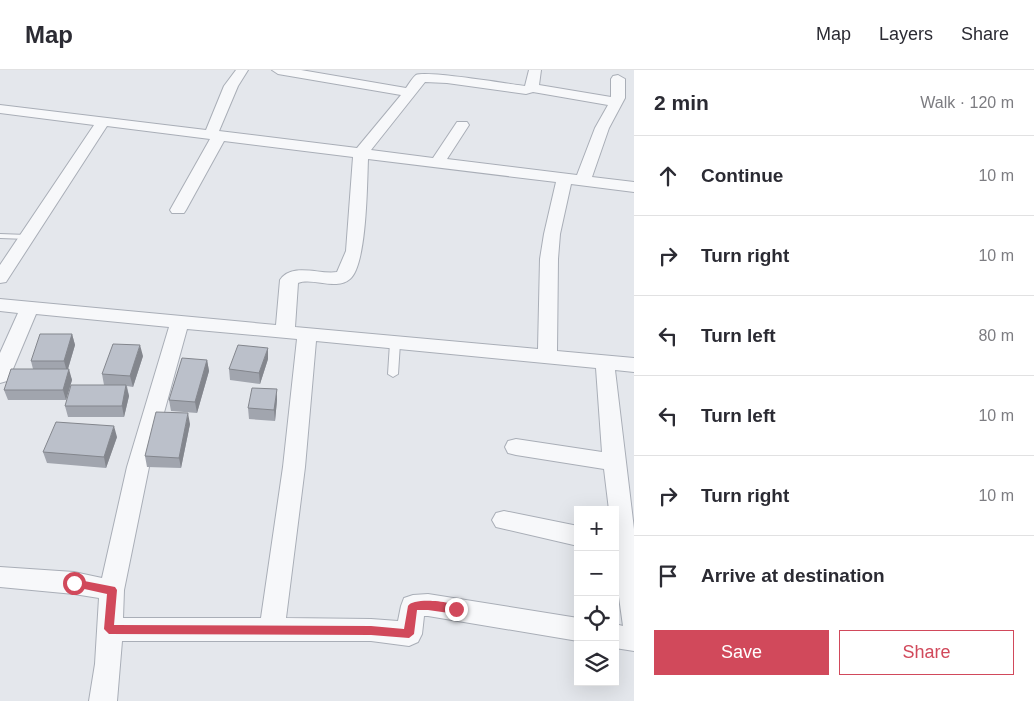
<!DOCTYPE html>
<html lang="en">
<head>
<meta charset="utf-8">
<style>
	body { margin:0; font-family:Helvetica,sans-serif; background:#f2f2f3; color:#2b2b33 }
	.controls { position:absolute; right:15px; bottom:15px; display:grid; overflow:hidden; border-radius:0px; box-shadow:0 5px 20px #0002 }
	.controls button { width:45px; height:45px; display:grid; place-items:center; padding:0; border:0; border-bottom:1px solid #e1e1e2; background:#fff; color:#2b2b33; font:25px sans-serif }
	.stop { position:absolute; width:15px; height:15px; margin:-11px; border:4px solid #d1495b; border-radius:50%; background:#fff }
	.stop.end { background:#d1495b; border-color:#fff; box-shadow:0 1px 5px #0008 }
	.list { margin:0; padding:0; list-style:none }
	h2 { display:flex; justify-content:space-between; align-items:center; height:65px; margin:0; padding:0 20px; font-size:21px }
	h2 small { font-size:16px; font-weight:400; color:#7c7c81 }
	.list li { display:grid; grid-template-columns:32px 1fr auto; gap:15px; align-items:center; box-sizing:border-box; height:80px; padding:0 20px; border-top:1px solid #e1e1e2 }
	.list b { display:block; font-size:19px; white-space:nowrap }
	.list em { font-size:16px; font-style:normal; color:#7c7c81 }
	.actions { display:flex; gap:10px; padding:15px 20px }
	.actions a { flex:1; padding:11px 0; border:1px solid #d1495b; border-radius:0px; text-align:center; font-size:18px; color:#d1495b }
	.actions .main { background:#d1495b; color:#fff }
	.icon { flex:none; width:28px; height:28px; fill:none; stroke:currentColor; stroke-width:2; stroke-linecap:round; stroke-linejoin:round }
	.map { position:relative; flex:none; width:634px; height:631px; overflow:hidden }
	header { display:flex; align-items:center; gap:30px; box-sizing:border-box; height:70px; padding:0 25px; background:#fff; border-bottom:1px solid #e1e1e2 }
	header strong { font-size:24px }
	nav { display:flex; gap:28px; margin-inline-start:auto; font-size:18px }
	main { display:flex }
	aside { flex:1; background:#fff }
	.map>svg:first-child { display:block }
</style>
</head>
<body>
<header>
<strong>Map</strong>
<nav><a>Map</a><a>Layers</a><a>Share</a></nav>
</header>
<main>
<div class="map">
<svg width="634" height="631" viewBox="0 0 634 631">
	<rect width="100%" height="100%" fill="#e4e7ec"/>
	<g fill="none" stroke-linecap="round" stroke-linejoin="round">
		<defs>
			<path id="service" d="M 0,164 L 27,165 L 31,167 L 27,169 L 0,168 Z
				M 395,270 L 400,273 L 398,304 L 393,307 L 388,304 L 390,273 Z"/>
			<path id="minor" d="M 236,0 L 248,0 L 238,16 L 219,61 L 357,78 L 401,25 L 278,4 L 272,0 L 301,0 L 406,18 C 409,14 412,8 416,5 C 426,0 509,14 525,16 L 529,0 L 541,0 L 539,15 L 611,27 L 611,9 L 613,6 L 618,5 L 625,9 L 625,28 L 609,58 L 592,107 L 634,112 L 634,122 L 571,114 L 560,164 L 558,189 L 557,281 L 634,288 L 634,302 L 615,300 L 634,459 L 634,581 L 615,578 L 615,554 L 623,556 L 615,498 L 615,440 L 609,440 L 604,399 L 516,385 L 508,383 L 505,377 L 508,371 L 516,369 L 602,382 L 596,298 L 316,271 L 305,397 L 286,548 L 371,549 L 398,551 L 401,536 L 404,528 L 413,525 L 428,524 L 578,548 L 578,571 L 428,546 L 424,546 L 422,564 L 418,572 L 409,576 L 371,571 L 122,571 L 117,631 L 89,631 L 95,594 L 99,528 L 74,524 L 0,517 L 0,497 L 74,502 L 102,508 L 127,397 L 169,257 L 36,244 L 10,306 L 7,311 L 0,313 L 0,283 L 18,243 L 0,241 L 0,229 L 276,255 L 280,210 C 292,192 320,205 337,202 L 346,181 L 353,87 L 224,71 L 186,140 L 184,143 L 172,143 L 170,140 L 210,69 L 107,56 L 6,212 L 0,213 L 0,195 L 94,55 L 0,43 L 0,35 L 206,60 L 224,16 ZM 425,12 L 447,13 L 526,24 L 533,22 L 608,35 L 595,58 L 577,105 L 447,89 L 469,55 L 467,52 L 457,52 L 433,88 L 371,80 ZM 368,89 L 556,112 L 544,164 L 540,189 L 538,279 L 295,257 L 298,213 C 313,207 336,221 350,209 C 367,195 367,112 368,89 ZM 187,259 L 297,269 L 283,397 L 261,548 L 123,548 L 124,520 L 149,397 Z
				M 504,441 L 578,456 L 578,476 L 496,457 L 492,450 L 496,443 Z"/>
		</defs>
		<use href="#service" stroke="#a9aeb7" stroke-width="2"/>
		<use href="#minor" stroke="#a9aeb7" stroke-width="2"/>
		<use href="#service" fill="#f7f8fa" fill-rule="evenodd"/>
		<use href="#minor" fill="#f7f8fa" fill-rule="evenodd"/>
	</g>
	<path fill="#a1a5ae" d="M 72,264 L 75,275 L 68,299 L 72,310 L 66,330 L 8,330 L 4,320 L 33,299 L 31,291 Z
		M 143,286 L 133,317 L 127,316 L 129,326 L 124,347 L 68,347 L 65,336 L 104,315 L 102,304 Z
		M 268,289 L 260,314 L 230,310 L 229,299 Z
		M 207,290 L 209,301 L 197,343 L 171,341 L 169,330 Z
		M 277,330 L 275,351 L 249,349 L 248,338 Z
		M 190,354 L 181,398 L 147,397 L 145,386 Z
		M 117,367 L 106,398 L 47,393 L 43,382 Z"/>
	<path fill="#83868d" d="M 72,264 L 75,275 L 67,302 L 64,291 Z
		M 140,275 L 143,286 L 133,317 L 130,306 Z
		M 268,278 L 268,289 L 260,314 L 259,303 Z
		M 207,290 L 209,301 L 197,343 L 195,332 Z
		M 69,299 L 72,310 L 66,330 L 63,320 Z
		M 126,315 L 129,326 L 124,347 L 122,336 Z
		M 277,319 L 277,330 L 275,351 L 274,340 Z
		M 188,343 L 190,354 L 181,398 L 179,388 Z
		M 114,356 L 117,367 L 106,398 L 104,387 Z"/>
	<path fill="#bbc0ca" stroke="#83868d" d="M 40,264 L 72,264 L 64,291 L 31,291 Z
		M 113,274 L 140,275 L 130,306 L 102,304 Z
		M 238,275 L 268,278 L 259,303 L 229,299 Z
		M 182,288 L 207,290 L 195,332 L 169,330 Z
		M 11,299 L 69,299 L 63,320 L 4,320 Z
		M 71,315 L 126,315 L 122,336 L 65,336 Z
		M 252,318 L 277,319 L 274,340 L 248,338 Z
		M 156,342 L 188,343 L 179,388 L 145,386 Z
		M 56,352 L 114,356 L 104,387 L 43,382 Z"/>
	<path fill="#d1495b" d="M 74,509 L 115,517 L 117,520 L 114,555 L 371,556 L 404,559 L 408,536 C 413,527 456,531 461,539 L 456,544 L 428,540 L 417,540 L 414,564 L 409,568 L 371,565 L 109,564 L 104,559 L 107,524 L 71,516 L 69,513 Z"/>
</svg>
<div class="controls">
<button>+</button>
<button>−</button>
<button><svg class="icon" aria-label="locate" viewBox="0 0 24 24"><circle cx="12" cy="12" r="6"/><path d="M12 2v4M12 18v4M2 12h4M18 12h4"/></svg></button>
<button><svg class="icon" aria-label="layers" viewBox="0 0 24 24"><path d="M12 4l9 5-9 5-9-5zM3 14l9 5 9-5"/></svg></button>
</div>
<div class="stop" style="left:74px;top:513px"></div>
<div class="stop end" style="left:456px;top:539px"></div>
</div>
<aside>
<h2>2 min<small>Walk · 120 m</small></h2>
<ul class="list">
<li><svg class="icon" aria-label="ahead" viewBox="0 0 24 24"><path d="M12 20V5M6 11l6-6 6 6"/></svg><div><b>Continue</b></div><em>10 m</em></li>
<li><svg class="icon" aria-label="right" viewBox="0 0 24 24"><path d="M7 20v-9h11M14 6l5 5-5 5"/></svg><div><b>Turn right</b></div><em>10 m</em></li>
<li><svg class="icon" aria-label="left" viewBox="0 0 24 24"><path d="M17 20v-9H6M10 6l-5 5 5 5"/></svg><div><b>Turn left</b></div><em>80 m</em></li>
<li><svg class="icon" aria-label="left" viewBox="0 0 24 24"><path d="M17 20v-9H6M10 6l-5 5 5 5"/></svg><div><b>Turn left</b></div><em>10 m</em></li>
<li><svg class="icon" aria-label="right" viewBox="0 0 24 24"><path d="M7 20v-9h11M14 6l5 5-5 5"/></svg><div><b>Turn right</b></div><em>10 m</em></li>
<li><svg class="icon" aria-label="arrive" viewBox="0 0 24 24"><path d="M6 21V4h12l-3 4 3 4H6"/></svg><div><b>Arrive at destination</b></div></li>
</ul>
<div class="actions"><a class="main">Save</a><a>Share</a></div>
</aside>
</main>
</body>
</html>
